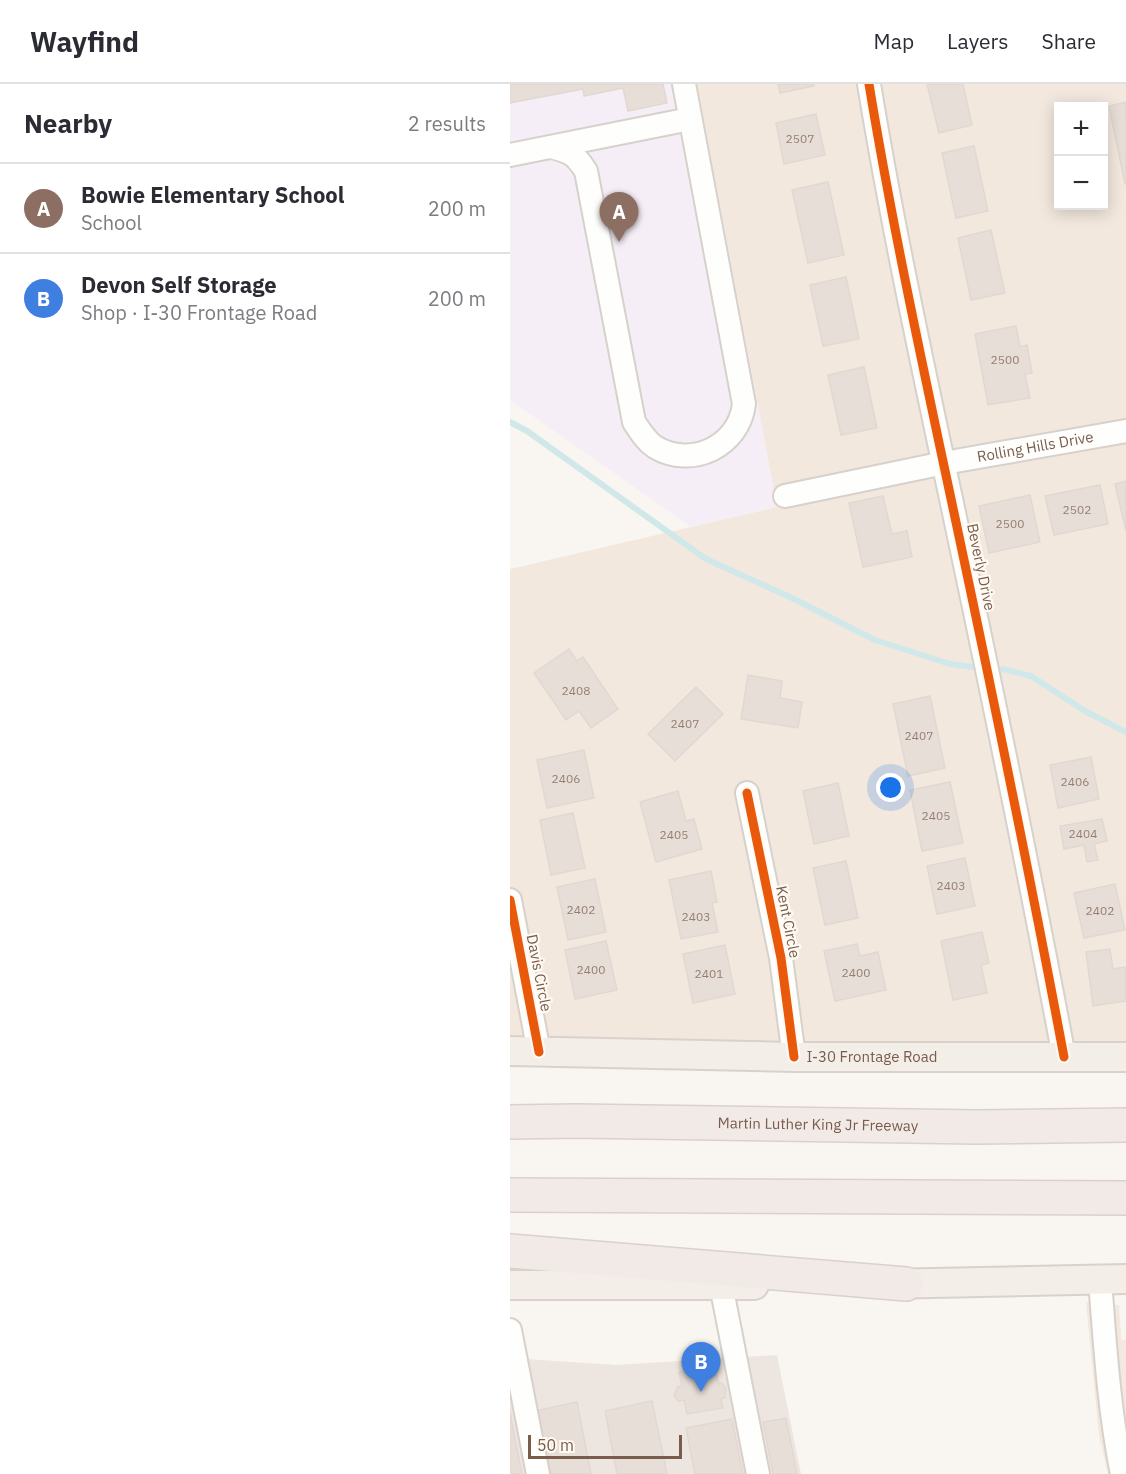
<!DOCTYPE html>
<html lang="en">
<head>
<meta charset="utf-8">
<style>
	body { margin:0; font-family:"IBM Plex Sans",sans-serif; background:#f2f2f3; color:#2b2b33 }
	.controls { position:absolute; right:18px; top:18px; display:grid; overflow:hidden; border-radius:0px; box-shadow:0 3px 15px #0003 }
	.controls button { width:54px; height:54px; display:grid; place-items:center; padding:0; border:0; border-bottom:2px solid #e1e1e2; background:#fff; color:#2b2b33; font:30px sans-serif }
	.scale { position:absolute; left:18px; bottom:15px; width:154px; box-sizing:border-box; padding-left:6px; border:3px solid #7a5c4d; border-top:0; font-size:16px; line-height:21px; white-space:nowrap; color:#7a5c4d; -webkit-text-stroke:4px #fffaf3; paint-order:stroke }
	.you { position:absolute; left:381px; top:704px; width:21px; height:21px; margin:-15px; border:4px solid #fff; border-radius:50%; background:#1a73e8; box-shadow:0 0 0 9px #1a73e833 }
	.badge { display:grid; place-items:center; width:39px; height:39px; border-radius:50%; background:#625958; color:#fff; font-size:20px; font-weight:700 }
	.pin { position:absolute; translate:-50% -50px; filter:drop-shadow(0 2px 3px #0008) }
	.pin::after { content:''; position:absolute; top:32px; width:21px; height:18px; background:inherit; clip-path:polygon(0 0,100% 0,50% 100%) }
	.list { margin:0; padding:0; list-style:none }
	h2 { display:flex; justify-content:space-between; align-items:center; height:78px; margin:0; padding:0 24px; font-size:26px }
	h2 small { font-size:20px; font-weight:400; color:#7c7c81 }
	.list li { display:grid; grid-template-columns:39px 1fr auto; gap:18px; align-items:center; box-sizing:border-box; height:90px; padding:0 24px; border-top:2px solid #e1e1e2 }
	.list b { display:block; font-size:22px; white-space:nowrap }
	.list p { margin:0; font-size:20px; white-space:nowrap; color:#7c7c81 }
	.list em { font-size:20px; font-style:normal; color:#7c7c81 }
	.map { position:relative; flex:none; width:616px; height:1390px; overflow:hidden }
	header { display:flex; align-items:center; gap:36px; box-sizing:border-box; height:84px; padding:0 30px; background:#fff; border-bottom:2px solid #e1e1e2 }
	header strong { font-size:28px }
	nav { display:flex; gap:33px; margin-inline-start:auto; font-size:21px }
	main { display:flex }
	aside { flex:1; background:#fff }
	.map>svg:first-child { display:block }
</style>
</head>
<body>
<header>
<strong>Wayfind</strong>
<nav><a>Map</a><a>Layers</a><a>Share</a></nav>
</header>
<main>
<aside>
<h2>Nearby<small>2 results</small></h2>
<ul class="list">
<li><span class="badge" style="background:#8d6e63">A</span><div><b>Bowie Elementary School</b><p>School</p></div><em>200 m</em></li>
<li><span class="badge" style="background:#3f7fe0">B</span><div><b>Devon Self Storage</b><p>Shop · I-30 Frontage Road</p></div><em>200 m</em></li>
</ul>
</aside>
<div class="map">
<svg width="616" height="1390" viewBox="0 0 616 1390">
	<rect width="100%" height="100%" fill="#f9f5f0"/>
	<path fill="#f2e8de" fill-rule="evenodd" d="M 187,0 L 616,0 L 616,959 L 335,961 L 0,951 L 0,485 L 267,423 ZM 548,22 L 594,22 L 594,122 L 548,122 Z
		M 576,1218 L 609,1221 L 616,1326 L 616,1390 L 598,1390 L 589,1351 Z"/>
	<path fill="#f6e8e1" d="M 610,1256 L 616,1256 L 616,1326 L 613,1310 Z"/>
	<path fill="#ede5e0" d="M 267,1271 L 291,1390 L 0,1390 L 0,1274 L 106,1281 Z"/>
	<path fill="#f6eef6" d="M 0,0 L 187,0 L 267,423 L 181,443 L 0,316 Z"/>
	<g fill="none" stroke-linecap="round" stroke-linejoin="round">
		<path stroke="#d0e8ea" stroke-width="6" d="M 0,338 L 17,347 L 196,475 L 280,513 L 365,556 L 440,580 L 463,583
			M 493,585 L 521,592 L 575,627 L 616,648"/>
	</g>
	<path fill="#e6ded7" stroke="#e2d8d2" stroke-width="1.5" d="M 0,0 L 153,0 L 157,19 L 118,27 L 113,4 L 74,12 L 73,5 L 0,19 Z
		M 268,0 L 304,0 L 304,2 L 270,9 Z
		M 417,0 L 453,0 L 462,41 L 429,49 Z
		M 616,18 L 616,100 L 615,100 L 599,22 Z
		M 306,30 L 315,71 L 274,80 L 266,39 Z
		M 464,62 L 478,127 L 446,134 L 432,69 Z
		M 318,98 L 334,171 L 298,179 L 282,106 Z
		M 481,146 L 495,209 L 461,216 L 448,154 Z
		M 336,193 L 349,255 L 313,262 L 300,201 Z
		M 506,242 L 510,263 L 517,261 L 522,289 L 515,290 L 520,314 L 478,321 L 465,250 Z
		M 354,283 L 367,344 L 331,351 L 318,291 Z
		M 616,397 L 616,447 L 605,400 Z
		M 590,401 L 598,440 L 544,451 L 535,412 Z
		M 520,411 L 530,458 L 479,469 L 469,422 Z
		M 373,412 L 382,450 L 397,447 L 402,473 L 353,483 L 339,419 Z
		M 59,565 L 67,577 L 73,573 L 108,625 L 81,644 L 69,627 L 56,636 L 24,589 Z
		M 238,591 L 272,597 L 270,614 L 292,618 L 288,644 L 231,635 Z
		M 186,603 L 213,630 L 165,677 L 138,650 Z
		M 420,612 L 435,684 L 398,692 L 383,620 Z
		M 74,666 L 84,714 L 37,724 L 27,676 Z
		M 581,673 L 589,715 L 548,724 L 540,681 Z
		M 440,698 L 453,759 L 412,767 L 400,706 Z
		M 328,699 L 339,752 L 304,760 L 293,707 Z
		M 168,707 L 176,737 L 184,735 L 192,765 L 146,778 L 130,718 Z
		M 63,729 L 75,784 L 41,791 L 30,736 Z
		M 592,735 L 597,757 L 584,760 L 588,776 L 577,778 L 574,761 L 554,765 L 550,742 Z
		M 455,774 L 465,822 L 427,830 L 417,782 Z
		M 336,777 L 348,834 L 315,841 L 303,784 Z
		M 201,787 L 207,818 L 202,819 L 208,848 L 171,855 L 159,796 Z
		M 85,795 L 96,848 L 58,856 L 47,803 Z
		M 605,800 L 615,846 L 574,854 L 564,809 Z
		M 472,848 L 479,879 L 471,881 L 477,909 L 443,916 L 431,857 Z
		M 96,857 L 107,906 L 65,915 L 55,866 Z
		M 347,860 L 350,872 L 368,868 L 376,906 L 325,917 L 314,867 Z
		M 215,861 L 225,910 L 183,919 L 173,870 Z
		M 600,865 L 603,885 L 616,883 L 616,917 L 583,922 L 576,868 Z
		M 204,1281 L 209,1300 L 212,1299 L 216,1305 L 215,1314 L 211,1315 L 213,1324 L 177,1330 L 174,1316 L 168,1317 L 164,1311 L 168,1303 L 172,1302 L 169,1288 Z
		M 142,1317 L 157,1390 L 107,1390 L 95,1327 Z
		M 67,1318 L 81,1390 L 37,1390 L 25,1327 Z
		M 0,1329 L 12,1390 L 0,1390 Z
		M 276,1334 L 287,1390 L 263,1390 L 253,1338 Z
		M 222,1335 L 233,1390 L 185,1390 L 176,1344 Z"/>
	<g fill="none" stroke-linecap="round" stroke-linejoin="round">
		<defs>
			<g id="minor">
				<path d="M 359,0 C 380,128 407,255 434,382 C 476,578 517,775 554,973"/>
				<path d="M 41,63 C 61,68 65,70 76,87 L 124,338 C 130,347 136,357 145,363 C 182,385 229,362 234,320 L 174,0"/>
				<path d="M 0,71 L 180,35"/>
				<path id="s1" d="M 275,412 L 434,379 L 616,347"/>
				<path d="M 237,709 L 271,874 L 284,973"/>
				<path d="M 0,816 L 29,968"/>
				<path d="M 590,1196 C 595,1261 599,1326 612,1390"/>
				<path d="M 211,1201 L 248,1390"/>
				<path d="M 0,1246 L 28,1390"/>
			</g>
			<g id="major">
				<path id="s2" d="M 0,967 L 284,973 L 616,973"/>
				<path d="M 374,1200 L 616,1195"/>
				<path d="M 0,1201 L 244,1201"/>
			</g>
			<g id="highway">
				<path id="s3" d="M 0,1038 L 66,1037 L 466,1043 L 616,1041"/>
				<path d="M 0,1111 L 616,1114"/>
				<path d="M 0,1167 L 396,1200"/>
			</g>
		</defs>
		<use href="#minor" stroke="#d7d1cb" stroke-width="26"/>
		<use href="#major" stroke="#dad1cc" stroke-width="32"/>
		<use href="#highway" stroke="#dad1cc" stroke-width="36"/>
		<use href="#minor" stroke="#fefefd" stroke-width="22"/>
		<use href="#major" stroke="#f3eee8" stroke-width="28"/>
		<use href="#highway" stroke="#f2eae7" stroke-width="33"/>
		<defs>
			<path id="cycleway" d="M 359,0 C 380,128 407,255 434,382 C 476,578 517,775 554,973
				M 237,709 L 271,874 L 284,973
				M 0,816 L 29,968"/>
		</defs>
		<use href="#cycleway" stroke="#fffaf3" stroke-width="13"/>
		<use href="#cycleway" stroke="#e8590c" stroke-width="9"/>
	</g>
	<g text-anchor="middle" stroke-width="4.5" stroke-linejoin="round" paint-order="stroke">
		<g font-size="12" fill="#977e72">
			<text x="290" y="59">2507</text>
			<text x="495" y="280">2500</text>
			<text x="567" y="430">2502</text>
			<text x="500" y="444">2500</text>
			<text x="66" y="611">2408</text>
			<text x="175" y="644">2407</text>
			<text x="409" y="656">2407</text>
			<text x="56" y="699">2406</text>
			<text x="565" y="702">2406</text>
			<text x="426" y="736">2405</text>
			<text x="573" y="754">2404</text>
			<text x="164" y="755">2405</text>
			<text x="441" y="806">2403</text>
			<text x="71" y="830">2402</text>
			<text x="590" y="831">2402</text>
			<text x="186" y="837">2403</text>
			<text x="81" y="890">2400</text>
			<text x="346" y="893">2400</text>
			<text x="199" y="894">2401</text>
		</g>
		<g font-size="15" fill="#7a5c4d" stroke="#fffaf3">
			<text dy="5" stroke="none"><textPath href="#s1" startOffset="255">Rolling Hills Drive</textPath></text>
			<text transform="translate(471 483) rotate(78)" y="5">Beverly Drive</text>
			<text transform="translate(278 838) rotate(79)" y="5">Kent Circle</text>
			<text transform="translate(29 889) rotate(79)" y="5">Davis Circle</text>
			<text dy="5" stroke="none"><textPath href="#s2" startOffset="362">I-30 Frontage Road</textPath></text>
			<text dy="5" stroke="none"><textPath href="#s3" startOffset="308">Martin Luther King Jr Freeway</textPath></text>
		</g>
	</g>
</svg>
<div class="controls">
<button>+</button>
<button>−</button>
</div>
<div class="scale">50 m</div>
<div class="you"></div>
<div class="pin badge" style="left:109px;top:158px;background:#8d6e63">A</div>
<div class="pin badge" style="left:191px;top:1308px;background:#3f7fe0">B</div>
</div>
</main>
</body>
</html>
